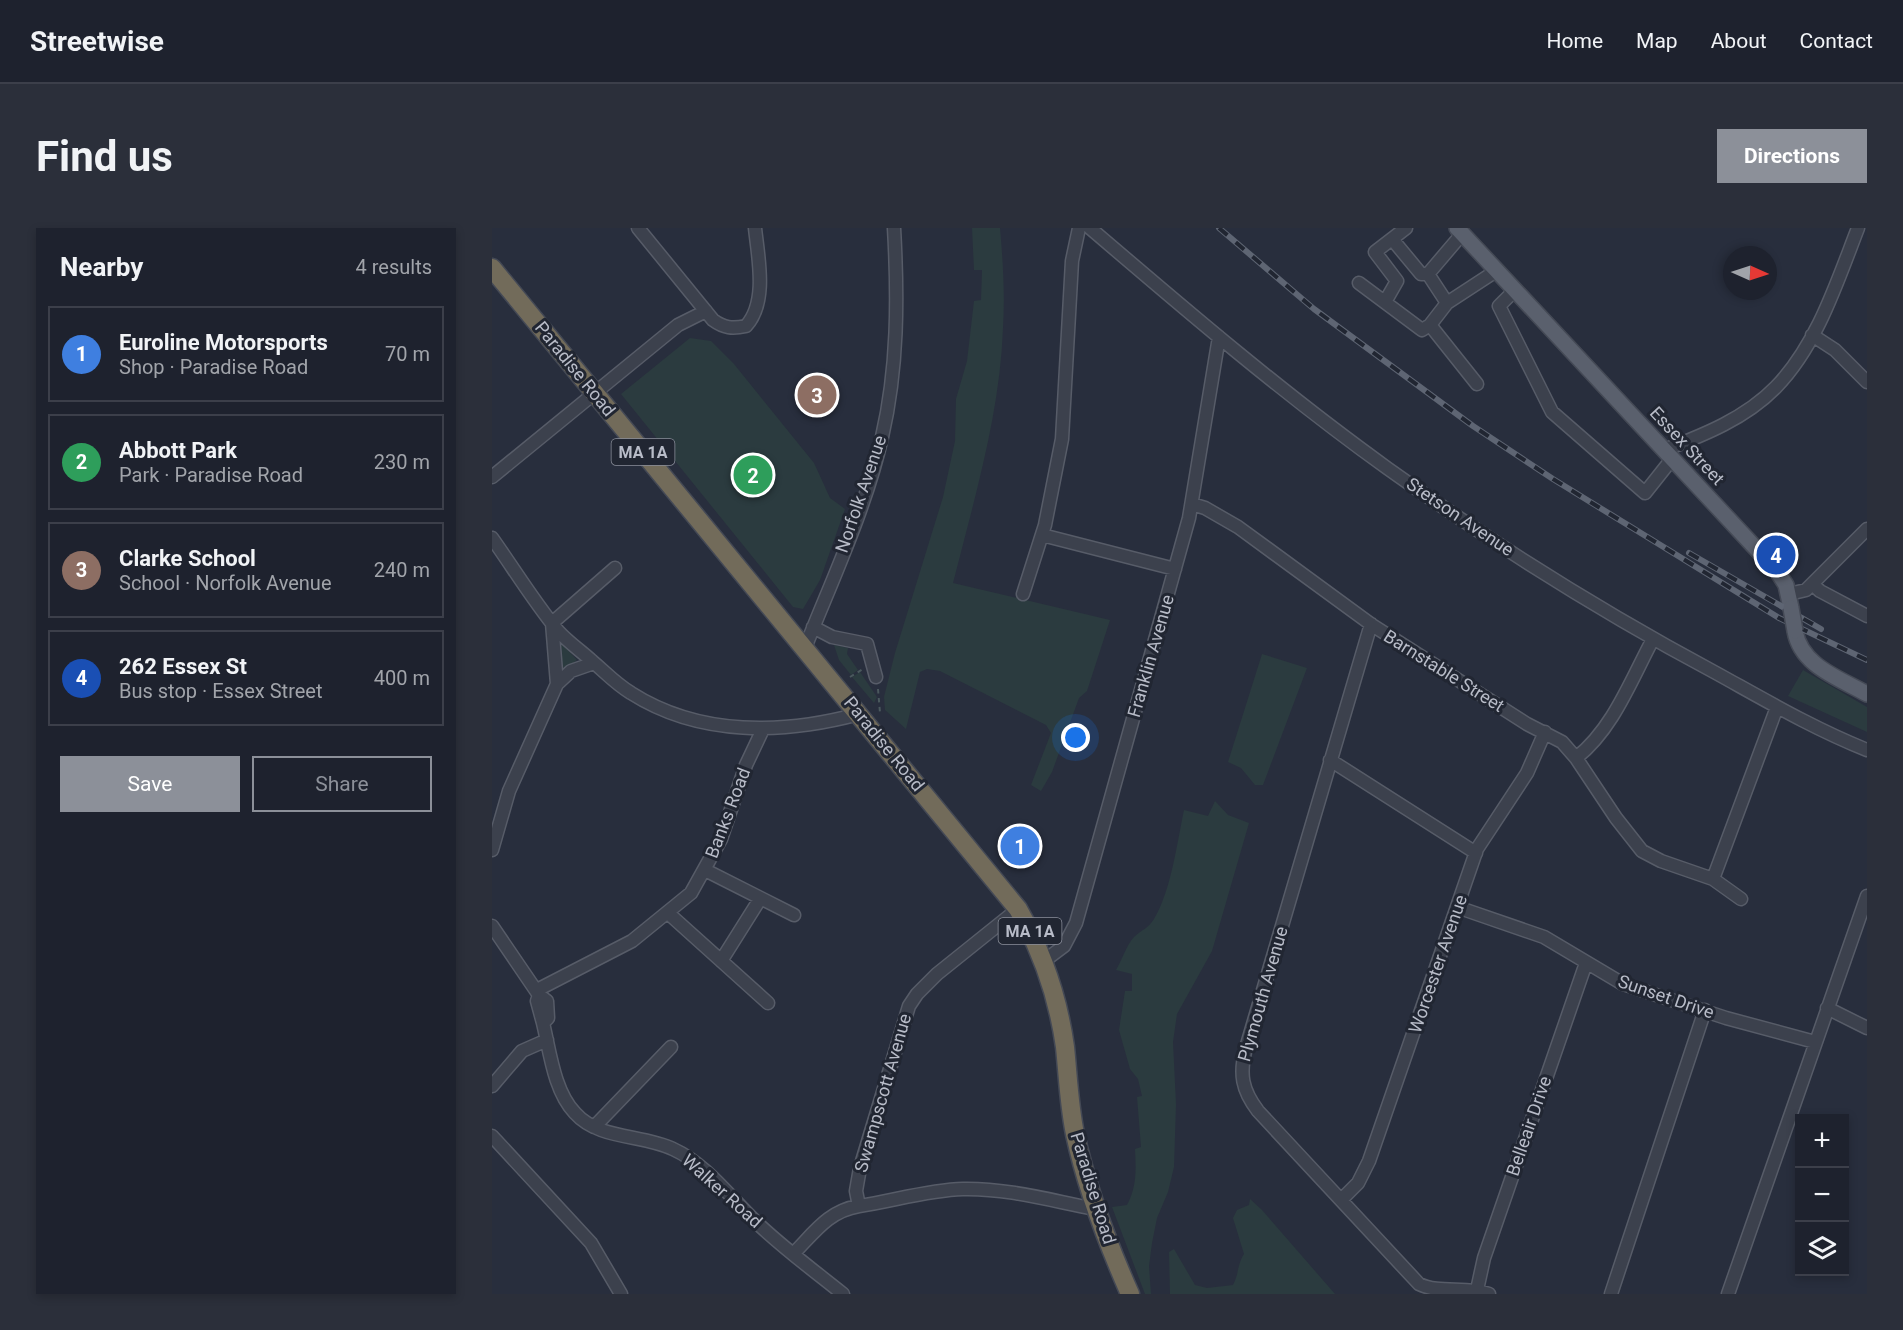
<!DOCTYPE html>
<html lang="en">
<head>
<meta charset="utf-8">
<style>
	body { margin:0; font-family:Roboto,sans-serif; background:#2b2f3a; color:#f1f3f6 }
	.controls { position:absolute; right:18px; bottom:18px; display:grid; overflow:hidden; border-radius:0px; box-shadow:0 3px 9px #0003 }
	.controls button { width:54px; height:54px; display:grid; place-items:center; padding:0; border:0; border-bottom:2px solid #3c3f4a; background:#1e222e; color:#f1f3f6; font:30px sans-serif }
	.compass { position:absolute; left:1231px; top:18px; width:54px; height:54px; border-radius:50%; background:#1e222e; box-shadow:0 3px 9px #0003; rotate:93deg }
	.you { position:absolute; left:584px; top:510px; width:21px; height:21px; margin:-15px; border:4px solid #fff; border-radius:50%; background:#1a73e8; box-shadow:0 0 0 9px #1a73e833 }
	.badge { display:grid; place-items:center; width:39px; height:39px; border-radius:50%; background:#8c9099; color:#fff; font-size:20px; font-weight:700 }
	.pin { position:absolute; translate:-50% -50%; border:3px solid #fff; box-shadow:0 2px 6px #0006 }
	.list { margin:0; padding:0; list-style:none }
	h2 { display:flex; justify-content:space-between; align-items:center; height:78px; margin:0; padding:0 24px; font-size:26px }
	h2 small { font-size:20px; font-weight:400; color:#a1a4aa }
	.list li { display:grid; grid-template-columns:39px 1fr auto; gap:18px; align-items:center; box-sizing:border-box; height:96px; margin:0 12px 12px; padding:0 12px; border:2px solid #3c3f4a; border-radius:0px }
	.list b { display:block; font-size:22px; white-space:nowrap }
	.list p { margin:0; font-size:20px; white-space:nowrap; color:#a1a4aa }
	.list em { font-size:20px; font-style:normal; color:#a1a4aa }
	.actions { display:flex; gap:12px; padding:18px 24px }
	.actions a { flex:1; padding:14px 0; border:2px solid #8c9099; border-radius:0px; text-align:center; font-size:21px; color:#8c9099 }
	.actions .main { background:#8c9099; color:#fff }
	.icon { flex:none; width:33px; height:33px; fill:none; stroke:currentColor; stroke-width:2; stroke-linecap:round; stroke-linejoin:round }
	.map { position:relative; flex:none; width:1375px; height:1066px; overflow:hidden; border-radius:0px }
	header { display:flex; align-items:center; gap:36px; box-sizing:border-box; height:84px; padding:0 30px; background:#1e222e; border-bottom:2px solid #3c3f4a }
	header strong { font-size:28px }
	nav { display:flex; gap:33px; margin-inline-start:auto; font-size:21px }
	.intro { display:flex; align-items:center; justify-content:space-between; box-sizing:border-box; height:144px; padding:0 36px }
	h1 { margin:0; font-size:42px }
	.button { padding:15px 27px; border-radius:0px; background:#8c9099; color:#fff; font-size:21px; font-weight:700 }
	main { display:flex; gap:36px; padding:0 36px }
	aside { flex:1; background:#1e222e; border-radius:0px; box-shadow:0 3px 9px #0003 }
	.map>svg:first-child { display:block }
</style>
</head>
<body>
<header>
<strong>Streetwise</strong>
<nav><a>Home</a><a>Map</a><a>About</a><a>Contact</a></nav>
</header>
<div class="intro"><h1>Find us</h1><a class="button">Directions</a></div>
<main>
<aside>
<h2>Nearby<small>4 results</small></h2>
<ul class="list">
<li><span class="badge" style="background:#3f7fe0">1</span><div><b>Euroline Motorsports</b><p>Shop · Paradise Road</p></div><em>70 m</em></li>
<li><span class="badge" style="background:#2e9e5b">2</span><div><b>Abbott Park</b><p>Park · Paradise Road</p></div><em>230 m</em></li>
<li><span class="badge" style="background:#8d6e63">3</span><div><b>Clarke School</b><p>School · Norfolk Avenue</p></div><em>240 m</em></li>
<li><span class="badge" style="background:#1a4fb4">4</span><div><b>262 Essex St</b><p>Bus stop · Essex Street</p></div><em>400 m</em></li>
</ul>
<div class="actions"><a class="main">Save</a><a>Share</a></div>
</aside>
<div class="map">
<svg width="1375" height="1066" viewBox="0 0 1375 1066">
	<rect width="100%" height="100%" fill="#282e3d"/>
	<path fill="#2b3b3f" d="M 480,0 L 508,0 C 511,34 513,66 511,100 C 508,186 482,272 461,355 L 618,392 L 595,463 L 587,470 L 560,544 L 549,563 L 539,557 L 559,505 L 554,497 L 448,443 L 435,441 L 428,444 L 414,501 L 393,482 L 392,469 L 403,425 L 451,269 L 463,213 L 464,171 L 475,133 L 482,73 L 489,72 L 490,42 L 482,42 Z
		M 198,110 L 219,113 L 242,136 L 322,235 L 338,270 L 353,281 L 328,352 L 311,381 L 301,379 L 129,166 Z
		M 69,415 L 85,432 L 73,441 L 70,438 Z
		M 342,417 L 356,420 L 355,426 L 366,442 L 359,447 L 347,432 Z
		M 770,426 L 815,440 L 771,557 L 763,557 L 749,540 L 736,534 Z
		M 1311,442 L 1375,479 L 1375,504 L 1296,468 Z
		M 368,444 L 385,469 L 382,475 L 360,449 Z
		M 723,573 L 736,587 L 757,595 L 720,723 L 685,786 L 681,814 L 684,876 L 682,939 L 676,964 L 665,990 L 660,1015 L 657,1038 L 659,1066 L 653,1066 L 620,979 L 635,977 C 645,959 644,941 643,921 L 649,919 L 645,869 L 650,868 L 646,851 L 638,841 L 627,802 L 633,763 L 640,763 L 640,746 L 624,742 C 630,732 634,718 642,709 C 649,702 656,701 662,691 C 679,663 685,615 692,582 L 716,588 Z
		M 758,971 L 770,982 L 843,1066 L 678,1066 L 677,1024 L 682,1021 L 703,1057 L 715,1060 L 741,1057 C 747,1046 745,1037 752,1026 L 741,990 L 745,982 L 757,977 Z"/>
	<g fill="none" stroke-linecap="round" stroke-linejoin="round">
		<defs>
			<path id="minor" d="M 146,0 L 221,92 C 232,100 240,101 254,98 C 276,74 266,29 263,0
				M 598,0 C 695,83 792,166 895,240 C 1000,315 1110,384 1224,445 C 1273,472 1322,501 1375,522
				M 970,6 L 936,46 L 955,75 L 1004,43
				M 900,11 L 929,46 L 936,46
				M 867,55 L 930,102 L 938,97
				M 1022,63 L 1007,78 L 1060,184 L 1153,265 L 1180,231
				M 893,74 L 905,53 L 883,24 L 914,0
				M 955,75 L 938,97 L 985,156
				M 1320,107 L 1343,122 L 1375,154
				M 1172,222 C 1212,207 1254,190 1284,159 C 1325,117 1345,54 1366,0
				M 0,249 L 186,97 L 214,83
				M 700,276 L 713,280 L 746,299 L 880,397 L 1035,496 L 1070,514 L 1084,530 C 1121,501 1139,452 1161,411
				M 550,307 L 683,341
				M 0,310 C 22,341 42,374 66,403 C 76,414 89,423 100,433 C 113,444 124,456 139,465 C 208,509 292,506 367,486
				M 1320,356 L 1328,363 L 1375,388
				M 531,366 L 553,297 L 570,211 L 580,33 L 587,0
				M 1297,366 L 1314,362 L 1375,301
				M 879,396 L 754,820 C 747,846 750,862 766,883 L 927,1056 C 947,1066 975,1058 997,1066
				M 321,399 L 340,409 L 375,416 L 384,449
				M 313,420 C 340,352 374,280 390,209 C 406,140 406,70 402,0
				M 65,456 L 60,395 L 123,340
				M 1084,530 L 1124,590 L 1150,623 L 1169,633 L 1221,651 L 1249,671
				M 838,532 L 984,625
				M 0,622 L 17,563 L 65,456 L 79,443 L 102,435
				M 213,642 L 302,687
				M 1221,651 L 1285,479
				M 965,679 L 1052,709 L 1131,756 L 1234,790 L 1323,814
				M 176,685 L 276,775
				M 0,698 L 47,767 L 55,773 L 56,790 L 51,795 L 45,773 L 47,767
				M 229,733 L 268,671
				M 552,733 L 572,718 L 584,695 L 697,290 L 727,109
				M 45,762 L 140,713 L 199,665 L 229,611 L 254,537 L 271,501
				M 1335,780 L 1375,800
				M 51,795 C 58,824 62,863 83,885 C 107,912 150,906 181,921 C 214,936 237,968 263,993 C 290,1019 321,1042 351,1066
				M 0,858 L 30,823 L 55,812
				M 102,899 L 179,819
				M 0,908 L 99,1015 L 129,1066
				M 849,972 L 866,955 L 877,933 L 985,621 L 1035,545 L 1053,504
				M 367,978 C 401,973 436,962 471,961 C 516,960 560,973 604,981
				M 301,1026 C 322,1005 336,983 367,978 L 364,963 L 368,940 L 417,778 L 425,766 L 445,746 L 526,681
				M 985,1062 L 992,1030 L 1094,735
				M 1119,1066 L 1213,782
				M 1236,1066 L 1375,668"/>
			<path id="major" d="M 965,0 L 1285,343 L 1294,357 L 1299,380
				M 1303,403 C 1309,438 1347,450 1375,466"/>
			<path id="highway" d="M 0,40 L 526,681 C 551,725 566,769 573,819 C 576,848 577,877 583,906 C 595,962 615,1014 638,1066"/>
		</defs>
		<use href="#minor" stroke="#575c68" stroke-width="15"/>
		<use href="#major" stroke="#454a56" stroke-width="18"/>
		<use href="#highway" stroke="#444955" stroke-width="21"/>
		<path stroke="#4a585d" stroke-width="2" stroke-dasharray="4.5 4.5" stroke-linecap="butt" d="M 358,449 L 371,441
			M 386,461 L 388,485"/>
		<use href="#minor" stroke="#3c414d" stroke-width="12"/>
		<use href="#major" stroke="#5a606d" stroke-width="15"/>
		<use href="#highway" stroke="#726b5a" stroke-width="18"/>
		<defs>
			<path id="rail" d="M 727,0 L 822,81 L 981,198 L 1061,251 L 1287,390 L 1375,432
				M 1197,325 L 1329,401"/>
		</defs>
		<use href="#rail" stroke="#5e6573" stroke-width="6"/>
		<use href="#rail" stroke="#212632" stroke-width="4" stroke-dasharray="11" stroke-linecap="butt"/>
		<defs>
			<path id="major-bridge" d="M 1299,380 L 1303,403"/>
		</defs>
		<use href="#major-bridge" stroke="#454a56" stroke-width="18" stroke-linecap="butt"/>
		<use href="#major-bridge" stroke="#5a606d" stroke-width="15"/>
	</g>
	<g text-anchor="middle" stroke-width="6" stroke-linejoin="round" paint-order="stroke">
		<g fill="#212632" stroke="#8b8f9b" stroke-width="1.5">
			<rect x="119.5" y="211" width="63" height="26" rx="4.5"/>
			<rect x="506.5" y="690" width="63" height="26" rx="4.5"/>
		</g>
		<g font-size="16" font-weight="bold" fill="#b8bcc8">
			<text x="151" y="230">MA 1A</text>
			<text x="538" y="709">MA 1A</text>
		</g>
		<g font-size="18" fill="#b8bcc8" stroke="#212632">
			<text transform="translate(83 141) rotate(51)" y="6">Paradise Road</text>
			<text transform="translate(1195 218) rotate(47)" y="6">Essex Street</text>
			<text transform="translate(369 266) rotate(-71)" y="6">Norfolk Avenue</text>
			<text transform="translate(968 289) rotate(34)" y="6">Stetson Avenue</text>
			<text transform="translate(659 428) rotate(-74)" y="6">Franklin Avenue</text>
			<text transform="translate(952 443) rotate(32)" y="6">Barnstable Street</text>
			<text transform="translate(392 516) rotate(51)" y="6">Paradise Road</text>
			<text transform="translate(236 585) rotate(-69)" y="6">Banks Road</text>
			<text transform="translate(946 736) rotate(-71)" y="6">Worcester Avenue</text>
			<text transform="translate(771 766) rotate(-74)" y="6">Plymouth Avenue</text>
			<text transform="translate(1174 769) rotate(19)" y="6">Sunset Drive</text>
			<text transform="translate(391 865) rotate(-74)" y="6">Swampscott Avenue</text>
			<text transform="translate(1037 898) rotate(-71)" y="6">Belleair Drive</text>
			<text transform="translate(601 960) rotate(73)" y="6">Paradise Road</text>
			<text transform="translate(230 963) rotate(42)" y="6">Walker Road</text>
		</g>
	</g>
</svg>
<div class="controls">
<button>+</button>
<button>−</button>
<button><svg class="icon" aria-label="layers" viewBox="0 0 24 24"><path d="M12 4l9 5-9 5-9-5zM3 14l9 5 9-5"/></svg></button>
</div>
<svg class="compass" viewBox="-18 -18 36 36"><path d="M0-13l5 13h-10z" fill="#e53935"/><path d="M0 13l5-13h-10z" fill="#a1a4aa"/></svg>
<div class="you"></div>
<div class="pin badge" style="left:528px;top:618px;background:#3f7fe0">1</div>
<div class="pin badge" style="left:261px;top:247px;background:#2e9e5b">2</div>
<div class="pin badge" style="left:325px;top:167px;background:#8d6e63">3</div>
<div class="pin badge" style="left:1284px;top:327px;background:#1a4fb4">4</div>
</div>
</main>
</body>
</html>
